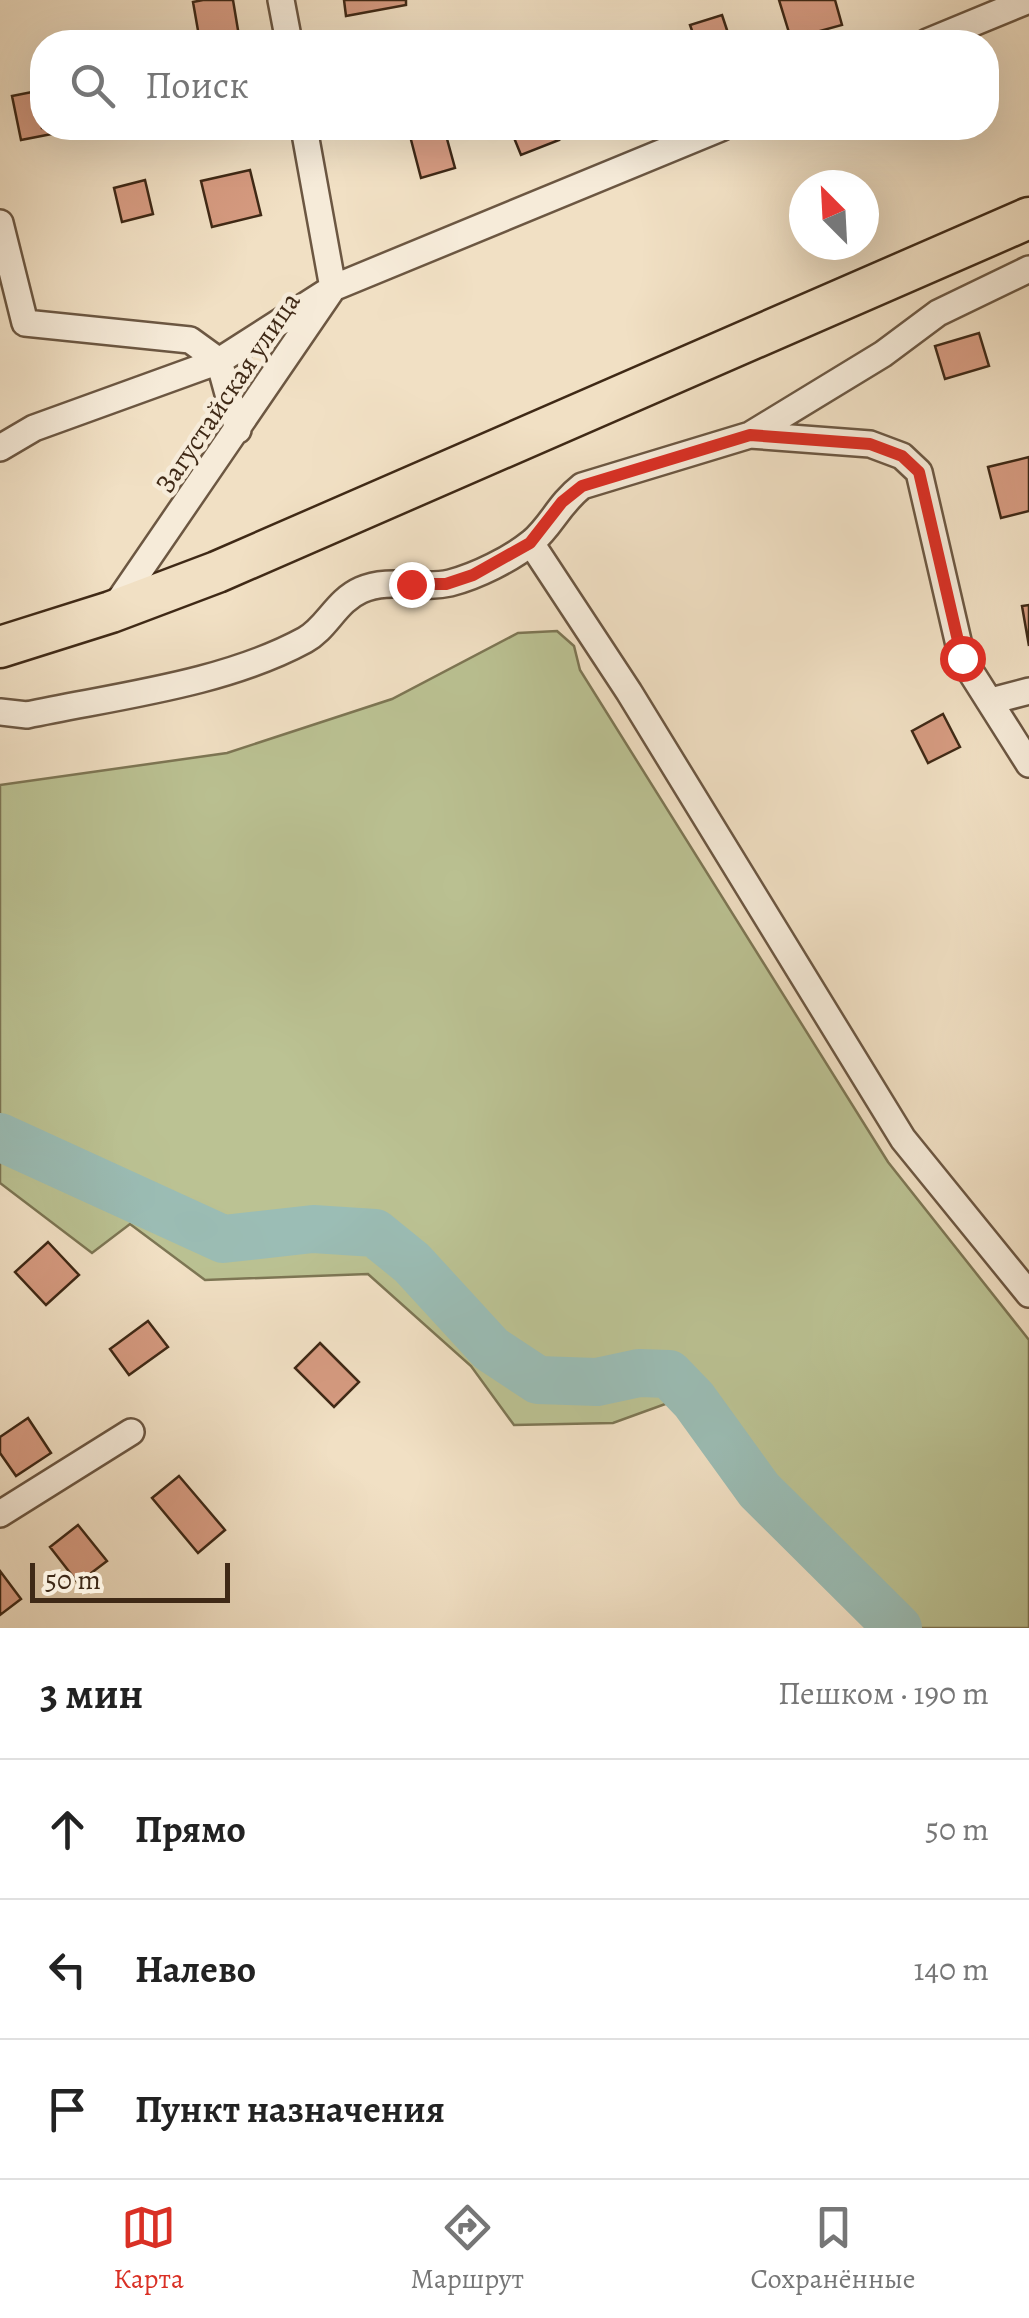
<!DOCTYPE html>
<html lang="ru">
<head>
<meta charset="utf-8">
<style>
	body { margin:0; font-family:Alegreya,serif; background:#f2f2f2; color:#222 }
	.compass { position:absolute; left:789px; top:170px; width:90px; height:90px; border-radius:50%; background:#fff; box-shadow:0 10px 40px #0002; rotate:336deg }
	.scale { position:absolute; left:30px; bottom:25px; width:200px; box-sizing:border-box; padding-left:10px; border:5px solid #3f2916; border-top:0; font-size:28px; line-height:35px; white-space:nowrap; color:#3f2916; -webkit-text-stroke:8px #f6ebd9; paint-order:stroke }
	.stop { position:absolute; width:30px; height:30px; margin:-22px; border:8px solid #d93025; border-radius:50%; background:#fff }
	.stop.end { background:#d93025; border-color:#fff; box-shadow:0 2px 10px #0008 }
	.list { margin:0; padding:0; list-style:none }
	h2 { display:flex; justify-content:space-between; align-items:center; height:130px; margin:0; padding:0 40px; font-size:42px }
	h2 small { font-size:32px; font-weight:400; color:#767676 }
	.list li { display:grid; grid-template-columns:65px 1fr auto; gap:30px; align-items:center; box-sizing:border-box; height:140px; padding:0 40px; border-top:2px solid #e0e0e0 }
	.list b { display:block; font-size:38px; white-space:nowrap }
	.list em { font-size:32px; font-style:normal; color:#767676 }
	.icon { flex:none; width:55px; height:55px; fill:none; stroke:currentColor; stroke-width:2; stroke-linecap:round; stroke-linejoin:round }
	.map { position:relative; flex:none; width:1029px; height:1628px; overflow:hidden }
	.search { position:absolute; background:#fff; box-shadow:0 10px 40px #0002; left:30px; right:30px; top:30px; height:110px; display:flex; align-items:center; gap:25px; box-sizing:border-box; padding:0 35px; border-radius:40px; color:#767676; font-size:38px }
	.sheet { height:550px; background:#fff }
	nav { display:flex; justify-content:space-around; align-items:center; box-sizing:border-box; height:140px; border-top:2px solid #e0e0e0; background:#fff; font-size:28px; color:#767676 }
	nav a { display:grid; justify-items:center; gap:5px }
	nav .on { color:#d93025 }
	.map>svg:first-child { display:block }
</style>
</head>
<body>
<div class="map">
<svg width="1029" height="1628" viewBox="0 0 1029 1628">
	<rect width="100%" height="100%" fill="#f1e0c4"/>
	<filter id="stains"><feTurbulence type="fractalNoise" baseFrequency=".002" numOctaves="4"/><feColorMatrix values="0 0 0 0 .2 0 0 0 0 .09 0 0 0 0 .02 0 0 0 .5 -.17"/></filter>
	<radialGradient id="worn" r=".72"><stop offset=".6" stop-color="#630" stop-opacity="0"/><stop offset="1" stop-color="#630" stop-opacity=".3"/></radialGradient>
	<path fill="#bbc293" stroke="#7d7654" stroke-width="2.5" d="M 557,631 L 574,646 L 580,670 L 888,1162 L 1029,1340 L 1029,1628 L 868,1628 L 833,1592 L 668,1403 L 613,1423 L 514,1425 L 471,1366 L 368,1274 L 205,1280 L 130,1224 L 92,1253 L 0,1183 L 0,785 L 227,753 L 392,699 L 518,633 Z"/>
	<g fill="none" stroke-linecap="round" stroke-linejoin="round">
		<path stroke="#9bbdb5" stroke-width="48" d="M 0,1137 L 223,1239 L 313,1229 L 375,1233 L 412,1263 L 491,1349 L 538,1380 L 597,1382 L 639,1373 L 669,1374 L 694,1400 L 759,1490 L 898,1628"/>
	</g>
	<path fill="#d69b81" stroke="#3f2916" stroke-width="2.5" d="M 203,0 L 233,0 L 240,42 L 200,42 L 193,2 Z
		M 344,0 L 406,0 L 406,5 L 346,16 Z
		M 779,0 L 835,0 L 842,25 L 791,39 Z
		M 722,15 L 731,42 L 696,42 L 690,25 Z
		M 42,90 L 42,128 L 61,128 L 62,132 L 21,140 L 12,96 Z
		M 444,128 L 455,168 L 421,178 L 410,136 Z
		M 510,128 L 554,128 L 559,140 L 521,155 Z
		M 250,170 L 261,215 L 212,227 L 201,181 Z
		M 145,180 L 153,214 L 122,222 L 114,188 Z
		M 979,333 L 989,366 L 945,379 L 935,346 Z
		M 1029,457 L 1029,511 L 1001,518 L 988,467 Z
		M 1029,605 L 1029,646 L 1022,606 Z
		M 943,714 L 960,747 L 928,763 L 912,731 Z
		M 48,1242 L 79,1275 L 46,1305 L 15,1272 Z
		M 148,1321 L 168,1347 L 129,1375 L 110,1349 Z
		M 320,1343 L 359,1382 L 334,1407 L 295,1368 Z
		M 28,1418 L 51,1453 L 16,1476 L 0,1453 L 0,1437 Z
		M 179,1476 L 225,1530 L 198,1553 L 152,1498 Z
		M 78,1525 L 107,1561 L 78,1583 L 50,1547 Z
		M 0,1571 L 21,1599 L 0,1615 Z"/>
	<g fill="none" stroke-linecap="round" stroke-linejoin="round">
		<defs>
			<path id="minor" d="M 281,0 L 289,42
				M 927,42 L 1029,0
				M 0,223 L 25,323 L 190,340 L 219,361 L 238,430
				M 750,435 L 883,354 L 938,313 L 1029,269
				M 0,448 L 34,428 L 219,361 L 333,288 L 721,128
				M 531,543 L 629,692 L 903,1139 L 1029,1294
				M 114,608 L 333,288 L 304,128
				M 991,701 L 1029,691
				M 0,712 L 27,715 C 117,696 224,684 305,640 C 327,628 336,601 361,590 C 390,577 421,590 450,583 C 477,576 511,559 532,542 C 552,525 558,505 582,486 L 750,435 L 870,444 L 902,456 L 919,472 L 962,658 L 1029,764
				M 0,1514 L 131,1432"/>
			<path id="primary" d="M 0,647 L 111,612 L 217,572 L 1029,218"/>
		</defs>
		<use href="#minor" stroke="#6c5742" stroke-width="30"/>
		<use href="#primary" stroke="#3f2916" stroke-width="45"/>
		<use href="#minor" stroke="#f6ebd9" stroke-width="25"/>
		<use href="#primary" stroke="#f1e0c4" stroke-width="40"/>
	</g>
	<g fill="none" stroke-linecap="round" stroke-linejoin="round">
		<path stroke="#d93025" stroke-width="12" d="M 411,584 L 446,584 L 473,575 L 530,543 L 562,502 L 582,486 L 750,435 L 870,444 L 902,456 L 919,472 L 962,658"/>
	</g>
	<g text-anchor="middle" stroke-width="9" stroke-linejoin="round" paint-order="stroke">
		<g font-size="28" fill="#3f2916" stroke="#f6ebd9">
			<text transform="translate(227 392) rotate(-56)" y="10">Загустайская улица</text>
		</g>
	</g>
	<rect width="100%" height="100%" filter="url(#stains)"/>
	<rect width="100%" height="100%" fill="url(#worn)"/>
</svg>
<svg class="compass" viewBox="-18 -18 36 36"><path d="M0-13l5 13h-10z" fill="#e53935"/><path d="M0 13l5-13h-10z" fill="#767676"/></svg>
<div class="scale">50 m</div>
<div class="stop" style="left:962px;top:658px"></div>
<div class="stop end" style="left:411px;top:584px"></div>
<div class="search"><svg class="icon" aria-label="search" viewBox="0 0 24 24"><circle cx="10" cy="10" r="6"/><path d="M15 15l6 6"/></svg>Поиск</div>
</div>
<section class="sheet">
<h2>3 мин<small>Пешком · 190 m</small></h2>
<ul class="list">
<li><svg class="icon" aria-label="ahead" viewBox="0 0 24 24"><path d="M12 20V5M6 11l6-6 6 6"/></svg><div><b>Прямо</b></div><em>50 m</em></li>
<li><svg class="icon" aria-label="left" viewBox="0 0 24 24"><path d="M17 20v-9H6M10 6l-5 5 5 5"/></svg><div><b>Налево</b></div><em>140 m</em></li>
<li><svg class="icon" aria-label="arrive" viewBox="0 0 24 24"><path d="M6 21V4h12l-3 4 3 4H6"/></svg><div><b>Пункт назначения</b></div></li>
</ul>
</section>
<nav>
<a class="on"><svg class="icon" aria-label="map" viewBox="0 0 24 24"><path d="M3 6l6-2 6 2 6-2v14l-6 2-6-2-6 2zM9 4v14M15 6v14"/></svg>Карта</a>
<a><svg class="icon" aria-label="directions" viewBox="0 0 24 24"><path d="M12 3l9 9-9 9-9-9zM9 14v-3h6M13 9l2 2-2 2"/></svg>Маршрут</a>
<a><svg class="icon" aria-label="saved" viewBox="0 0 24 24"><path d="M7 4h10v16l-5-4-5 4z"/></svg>Сохранённые</a>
</nav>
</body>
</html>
